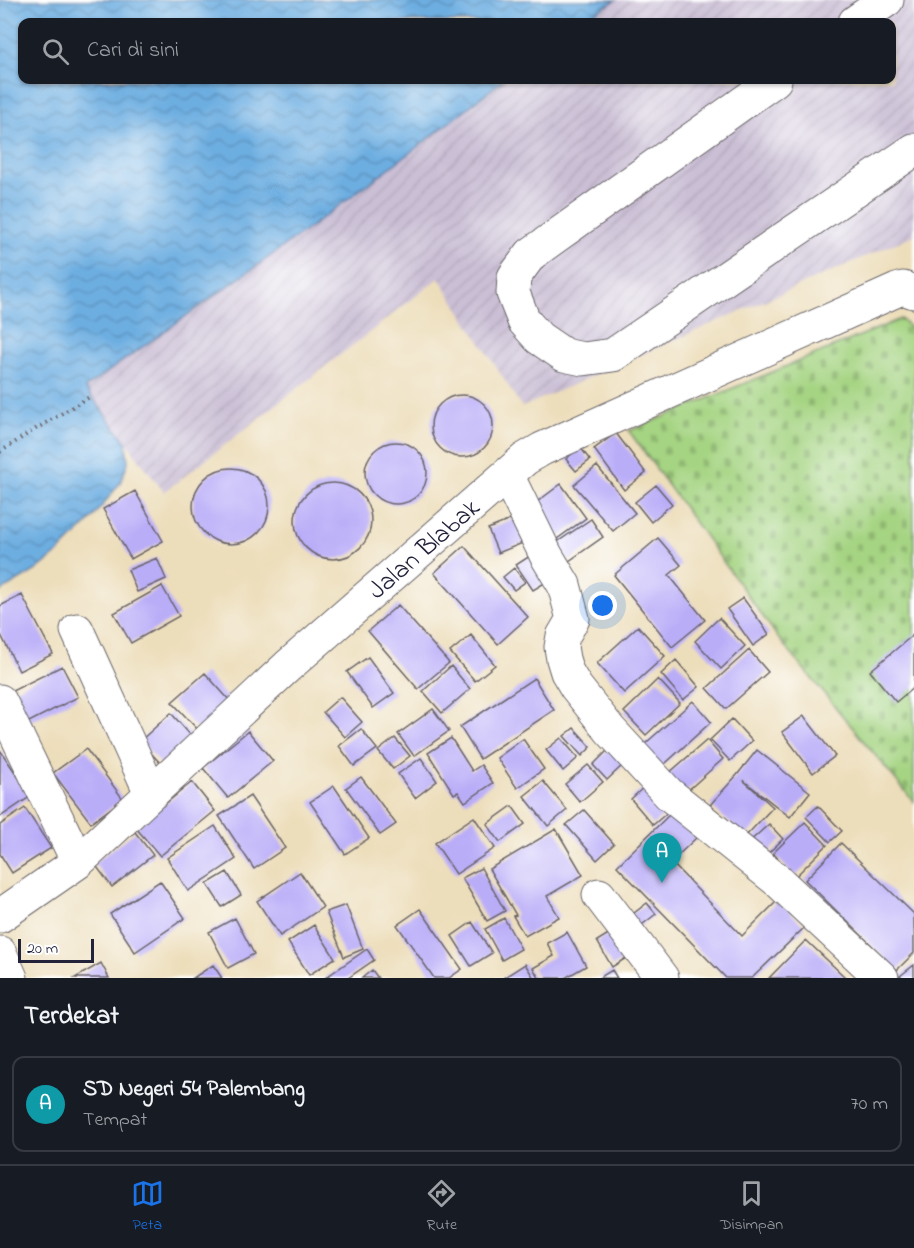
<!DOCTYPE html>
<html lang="id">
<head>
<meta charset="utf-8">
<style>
	body { margin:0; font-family:"Indie Flower",sans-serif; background:#20242c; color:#f1f3f6 }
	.scale { position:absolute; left:18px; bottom:15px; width:76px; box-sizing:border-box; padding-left:6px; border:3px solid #22223b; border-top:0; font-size:16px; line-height:21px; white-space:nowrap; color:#22223b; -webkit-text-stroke:4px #fff; paint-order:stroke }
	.you { position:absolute; left:603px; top:606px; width:21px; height:21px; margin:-15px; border:4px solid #fff; border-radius:50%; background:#1a73e8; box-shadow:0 0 0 9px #1a73e833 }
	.badge { display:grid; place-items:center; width:39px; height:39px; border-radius:50%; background:#1a73e8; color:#fff; font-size:20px; font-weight:700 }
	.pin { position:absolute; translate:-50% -50px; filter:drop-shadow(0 2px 3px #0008) }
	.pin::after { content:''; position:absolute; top:32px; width:21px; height:18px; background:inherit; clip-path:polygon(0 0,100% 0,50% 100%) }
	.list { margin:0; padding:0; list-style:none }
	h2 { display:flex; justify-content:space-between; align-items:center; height:78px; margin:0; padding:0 24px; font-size:26px }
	h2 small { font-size:20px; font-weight:400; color:#9ea1a6 }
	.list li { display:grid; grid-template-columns:39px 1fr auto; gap:18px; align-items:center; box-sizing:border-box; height:96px; margin:0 12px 12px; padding:0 12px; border:2px solid #363941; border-radius:12px }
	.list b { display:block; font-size:22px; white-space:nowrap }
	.list p { margin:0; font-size:20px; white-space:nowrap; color:#9ea1a6 }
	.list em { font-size:20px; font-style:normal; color:#9ea1a6 }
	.icon { flex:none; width:33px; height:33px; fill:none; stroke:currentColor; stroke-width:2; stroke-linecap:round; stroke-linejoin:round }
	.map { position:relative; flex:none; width:914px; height:978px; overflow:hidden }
	.search { position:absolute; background:#171b24; box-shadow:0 2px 4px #0004; left:18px; right:18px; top:18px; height:66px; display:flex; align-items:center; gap:15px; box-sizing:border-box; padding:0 21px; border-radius:12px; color:#9ea1a6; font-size:22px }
	.sheet { height:186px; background:#171b24 }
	nav { display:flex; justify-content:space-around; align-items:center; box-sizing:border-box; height:84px; border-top:2px solid #363941; background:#171b24; font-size:16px; color:#9ea1a6 }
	nav a { display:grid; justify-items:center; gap:3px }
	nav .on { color:#1a73e8 }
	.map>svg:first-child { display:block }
</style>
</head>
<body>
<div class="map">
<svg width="914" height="978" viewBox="0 0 914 978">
	<defs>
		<pattern id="industrial-furrows" width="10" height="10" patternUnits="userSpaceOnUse" patternTransform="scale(1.5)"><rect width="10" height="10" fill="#cbbfd5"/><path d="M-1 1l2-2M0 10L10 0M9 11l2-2" fill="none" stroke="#aea4b8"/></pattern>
		<pattern id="cemetery-stones" width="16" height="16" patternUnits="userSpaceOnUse" patternTransform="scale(1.5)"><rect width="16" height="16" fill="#a5d482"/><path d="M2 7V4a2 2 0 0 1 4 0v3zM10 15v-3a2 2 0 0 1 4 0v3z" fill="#8eb671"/></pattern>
		<pattern id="water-waves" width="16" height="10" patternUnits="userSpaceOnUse" patternTransform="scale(1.5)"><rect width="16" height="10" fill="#6daee1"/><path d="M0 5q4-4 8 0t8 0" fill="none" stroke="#598db8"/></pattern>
	</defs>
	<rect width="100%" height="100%" fill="#fff"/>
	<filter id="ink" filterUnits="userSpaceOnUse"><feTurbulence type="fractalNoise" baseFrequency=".0167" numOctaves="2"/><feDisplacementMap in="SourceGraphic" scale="12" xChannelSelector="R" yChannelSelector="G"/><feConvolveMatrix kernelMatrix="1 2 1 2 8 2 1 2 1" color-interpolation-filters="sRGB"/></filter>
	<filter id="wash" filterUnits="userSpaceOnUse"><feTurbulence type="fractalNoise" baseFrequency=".008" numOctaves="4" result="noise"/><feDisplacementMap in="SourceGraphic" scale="24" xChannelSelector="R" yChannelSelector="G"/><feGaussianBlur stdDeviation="1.35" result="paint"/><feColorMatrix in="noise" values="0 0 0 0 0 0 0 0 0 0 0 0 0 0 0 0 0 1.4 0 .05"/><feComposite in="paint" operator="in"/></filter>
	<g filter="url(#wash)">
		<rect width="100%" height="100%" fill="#eddebb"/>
		<path fill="url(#industrial-furrows)" d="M 616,0 L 914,0 L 914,235 L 522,407 L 439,278 L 164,492 L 85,388 L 297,237 L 424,142 L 503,80 L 892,80 L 892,22 L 580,22 Z"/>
		<path fill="url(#cemetery-stones)" stroke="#647b5e" stroke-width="1.5" d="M 901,319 L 914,331 L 914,802 L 779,639 L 629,431 Z"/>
		<path fill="url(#water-waves)" stroke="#48688e" stroke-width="1.5" d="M 0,0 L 616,0 L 580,22 L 22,22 L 22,80 L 503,80 L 424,142 L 297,237 L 85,388 L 126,442 L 128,462 L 121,482 L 90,521 L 58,553 L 35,571 L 0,592 Z"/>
		<g id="blocks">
			<path fill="#baadf8" d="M431 426a31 31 0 1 1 62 0a31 31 0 1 1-62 0Z
				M 616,433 L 646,473 L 624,490 L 594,449 Z
				M365 473a31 31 0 1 1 62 0a31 31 0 1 1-62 0Z
				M 580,447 L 590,460 L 576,471 L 566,459 Z
				M 597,466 L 635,513 L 613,531 L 574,485 Z
				M193 506a38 38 0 1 1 76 0a38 38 0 1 1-76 0Z
				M295 521a38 38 0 1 1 76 0a38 38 0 1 1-76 0Z
				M 561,484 L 586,518 L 550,544 L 525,511 Z
				M 656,485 L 672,504 L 651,522 L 635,502 Z
				M 135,491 L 163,541 L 131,559 L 103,509 Z
				M 520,516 L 530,540 L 498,553 L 488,529 Z
				M 591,519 L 603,537 L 569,561 L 556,543 Z
				M 658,538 L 681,565 L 669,575 L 705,620 L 672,647 L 614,575 Z
				M 464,546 L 528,617 L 498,644 L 434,573 Z
				M 536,552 L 553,578 L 533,590 L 516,565 Z
				M 157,558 L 166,579 L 137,592 L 128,570 Z
				M 514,568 L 525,582 L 514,590 L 503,577 Z
				M 162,586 L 179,616 L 131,643 L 114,613 Z
				M 22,595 L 53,654 L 19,671 L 0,633 L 0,606 Z
				M 743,598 L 769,634 L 753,646 L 727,609 Z
				M 398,605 L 449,663 L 418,689 L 368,631 Z
				M 719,618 L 745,646 L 721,669 L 695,641 Z
				M 638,626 L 665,656 L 624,693 L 597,663 Z
				M 914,634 L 914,687 L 896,702 L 870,671 Z
				M 471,635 L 495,665 L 475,681 L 450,652 Z
				M 749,650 L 768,672 L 726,709 L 707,688 Z
				M 368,657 L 394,693 L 373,708 L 347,672 Z
				M 676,660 L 699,687 L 683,700 L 661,674 Z
				M 62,666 L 78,697 L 27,723 L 12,691 Z
				M 451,666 L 470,689 L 442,713 L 423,691 Z
				M 205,673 L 231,702 L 199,731 L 172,702 Z
				M 534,678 L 554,710 L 480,759 L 460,727 Z
				M 658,679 L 680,703 L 646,735 L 624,712 Z
				M 340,697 L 362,722 L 345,737 L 323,712 Z
				M 693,701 L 711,722 L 656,772 L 637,751 Z
				M 433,709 L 449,731 L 414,756 L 398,734 Z
				M 171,713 L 193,738 L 162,765 L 140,741 Z
				M 804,716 L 835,756 L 813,773 L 782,732 Z
				M 732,719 L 752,741 L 730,761 L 710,740 Z
				M 574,728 L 591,747 L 582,756 L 564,736 Z
				M 361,729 L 377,749 L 354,766 L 339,746 Z
				M 248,731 L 273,761 L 228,798 L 203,768 Z
				M 395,738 L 410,756 L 393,769 L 378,751 Z
				M 451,738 L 472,771 L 481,765 L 493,783 L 465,802 L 458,792 L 454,794 L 428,753 Z
				M 561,738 L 578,758 L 563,771 L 546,750 Z
				M 523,739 L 544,769 L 517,788 L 497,758 Z
				M 707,740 L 723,759 L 677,800 L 661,780 Z
				M 611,747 L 626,762 L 607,780 L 593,765 Z
				M 86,749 L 123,799 L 91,823 L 53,773 Z
				M 0,750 L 31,796 L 0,817 Z
				M 757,750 L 810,792 L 790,817 L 743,780 L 773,807 L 745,837 L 710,805 L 737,775 Z
				M 421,758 L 437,781 L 415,798 L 398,774 Z
				M 588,765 L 603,782 L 580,802 L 565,784 Z
				M 361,777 L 396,824 L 380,835 L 346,788 Z
				M 543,781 L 567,810 L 548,826 L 524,796 Z
				M 192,782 L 215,811 L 160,856 L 136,828 Z
				M 646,785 L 669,811 L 653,825 L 631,799 Z
				M 334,786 L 369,838 L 345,854 L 310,802 Z
				M 250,796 L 285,848 L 254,869 L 219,816 Z
				M 512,806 L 525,824 L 500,842 L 487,824 Z
				M 818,806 L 842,831 L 830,842 L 806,817 Z
				M 25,808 L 51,848 L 12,873 L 0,854 L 0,825 Z
				M 584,810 L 614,844 L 597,860 L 566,825 Z
				M 671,813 L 696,838 L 671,862 L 742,936 L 778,900 L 805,927 L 752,978 L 726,978 L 617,866 Z
				M 474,817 L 495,848 L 456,874 L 435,843 Z
				M 805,822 L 827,845 L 795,877 L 773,853 Z
				M 769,824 L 783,839 L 762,859 L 747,844 Z
				M 215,826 L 236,859 L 188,891 L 167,858 Z
				M 556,829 L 583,875 L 547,896 L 559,917 L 525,936 L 513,916 L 516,915 L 489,869 Z
				M 135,832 L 153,855 L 112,887 L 94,863 Z
				M 841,843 L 914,914 L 914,953 L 897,970 L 805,880 Z
				M 481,868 L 505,911 L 487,921 L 462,878 Z
				M 227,872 L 241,895 L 222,907 L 207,884 Z
				M 300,872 L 323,907 L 280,936 L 257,901 Z
				M 160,881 L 185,918 L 135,952 L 110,914 Z
				M 647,903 L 656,914 L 634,931 L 625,920 Z
				M 346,905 L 363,949 L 344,957 L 326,912 Z
				M 420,909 L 462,969 L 449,978 L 434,978 L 397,925 Z
				M 235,918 L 254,954 L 228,968 L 209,932 Z
				M 504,918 L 521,949 L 502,960 L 485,929 Z
				M 472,922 L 492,953 L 471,966 L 452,936 Z
				M 314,925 L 335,958 L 309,975 L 288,942 Z
				M 618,928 L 634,953 L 612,967 L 597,941 Z
				M 567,932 L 586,966 L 565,978 L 539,978 L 533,968 L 554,956 L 547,943 Z
				M 806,940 L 846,978 L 769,978 Z
				M 367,949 L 374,960 L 348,978 L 325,978 Z
				M 101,963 L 109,978 L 75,978 Z
				M 525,964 L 534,978 L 503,978 Z
				M 213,965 L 222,978 L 193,978 Z
				M 914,965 L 914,978 L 902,978 L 900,976 Z
				M 372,970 L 378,978 L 362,978 Z
				M 612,970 L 617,978 L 599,978 Z"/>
		</g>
	</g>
	<g filter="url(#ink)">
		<use href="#blocks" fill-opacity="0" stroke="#696468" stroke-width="1.5"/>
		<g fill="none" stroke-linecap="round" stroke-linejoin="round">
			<defs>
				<path id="minor" d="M 855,22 L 887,0
					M 775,80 L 531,254 L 514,277 L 513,293 L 524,321 L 539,338 L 564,355 L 583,359 L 613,355 L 914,150
					M 507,475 L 546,555 L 564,585 L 573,619 L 563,636 L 561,647 L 563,659 L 567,672 L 576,687 L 610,730 L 669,794 L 777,880 L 882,978
					M 77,630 L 151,793
					M 0,701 L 78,862
					M 599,895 L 662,978
					M 0,916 L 78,862 L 288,666 L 525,459 L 542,449 L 897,290 L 903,288 L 914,292
					M 0,953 L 11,978"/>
			</defs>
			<use href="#minor" stroke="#696468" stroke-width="35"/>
			<path stroke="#696468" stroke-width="4" stroke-dasharray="1.5 4.5" stroke-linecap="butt" d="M 0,452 L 29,433 L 91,396"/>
			<use href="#minor" stroke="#fff" stroke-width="33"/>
		</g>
	</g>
	<g text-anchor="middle" stroke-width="6" stroke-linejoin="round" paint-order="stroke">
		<g font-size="26" fill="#22223b" stroke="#fff">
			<text transform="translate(423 548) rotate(-41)" y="9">Jalan Blabak</text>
		</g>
	</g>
</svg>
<div class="scale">20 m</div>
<div class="you"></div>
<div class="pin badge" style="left:662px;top:883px;background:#0f9aa8">A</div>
<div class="search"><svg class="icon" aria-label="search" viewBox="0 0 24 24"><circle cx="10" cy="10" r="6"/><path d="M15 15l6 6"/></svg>Cari di sini</div>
</div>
<section class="sheet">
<h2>Terdekat<small></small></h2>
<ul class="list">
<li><span class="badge" style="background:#0f9aa8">A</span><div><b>SD Negeri 54 Palembang</b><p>Tempat</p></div><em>70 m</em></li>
</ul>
</section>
<nav>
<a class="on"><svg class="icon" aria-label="map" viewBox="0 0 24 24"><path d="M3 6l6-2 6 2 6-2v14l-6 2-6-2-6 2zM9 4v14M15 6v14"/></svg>Peta</a>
<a><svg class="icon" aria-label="directions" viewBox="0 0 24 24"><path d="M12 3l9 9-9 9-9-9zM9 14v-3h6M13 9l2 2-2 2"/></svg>Rute</a>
<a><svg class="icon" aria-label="saved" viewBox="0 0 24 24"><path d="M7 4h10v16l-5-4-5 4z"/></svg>Disimpan</a>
</nav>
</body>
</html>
